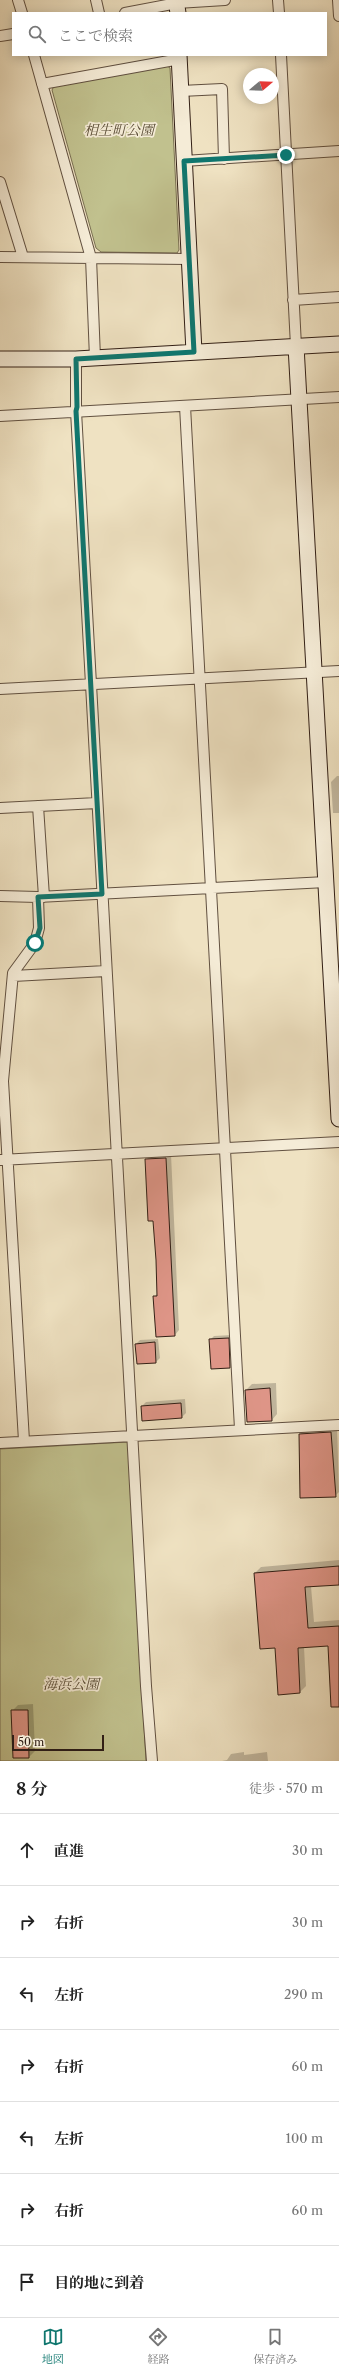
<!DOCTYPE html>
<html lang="ja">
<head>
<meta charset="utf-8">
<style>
	body { margin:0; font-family:"Libre Caslon Text","Noto Serif JP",serif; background:#f2f2f2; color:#222 }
	.compass { position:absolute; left:243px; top:68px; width:36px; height:36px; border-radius:50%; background:#fff; box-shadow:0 2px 10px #0003; rotate:71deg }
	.scale { position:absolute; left:12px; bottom:10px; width:92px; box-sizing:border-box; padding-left:4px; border:2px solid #321f15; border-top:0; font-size:11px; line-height:14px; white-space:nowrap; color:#321f15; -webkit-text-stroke:3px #f5ecd7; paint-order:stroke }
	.stop { position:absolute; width:12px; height:12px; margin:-9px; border:3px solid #0f766e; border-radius:50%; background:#fff }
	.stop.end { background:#0f766e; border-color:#fff; box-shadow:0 1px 4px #0008 }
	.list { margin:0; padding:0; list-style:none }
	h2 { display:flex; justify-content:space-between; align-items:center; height:52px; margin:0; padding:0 16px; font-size:17px }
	h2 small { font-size:13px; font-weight:400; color:#767676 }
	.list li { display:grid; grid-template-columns:26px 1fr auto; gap:12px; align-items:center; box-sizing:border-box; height:72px; padding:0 16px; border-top:1px solid #e0e0e0 }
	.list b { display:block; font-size:15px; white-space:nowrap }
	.list em { font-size:13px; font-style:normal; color:#767676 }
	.icon { flex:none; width:22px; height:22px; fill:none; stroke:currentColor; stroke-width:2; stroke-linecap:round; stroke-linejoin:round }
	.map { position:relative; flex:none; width:339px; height:1761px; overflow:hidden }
	.search { position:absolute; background:#fff; box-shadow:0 2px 10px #0003; left:12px; right:12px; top:12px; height:44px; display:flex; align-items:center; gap:10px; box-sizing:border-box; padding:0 14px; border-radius:0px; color:#767676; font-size:15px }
	.sheet { height:556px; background:#fff }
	nav { display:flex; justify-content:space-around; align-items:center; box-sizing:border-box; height:56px; border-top:1px solid #e0e0e0; background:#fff; font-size:11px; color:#767676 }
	nav a { display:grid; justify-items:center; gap:2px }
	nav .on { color:#0f766e }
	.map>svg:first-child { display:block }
</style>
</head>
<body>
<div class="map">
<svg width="339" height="1761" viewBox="0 0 339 1761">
	<rect width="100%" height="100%" fill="#efe2c2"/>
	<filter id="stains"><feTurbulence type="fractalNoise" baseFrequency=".005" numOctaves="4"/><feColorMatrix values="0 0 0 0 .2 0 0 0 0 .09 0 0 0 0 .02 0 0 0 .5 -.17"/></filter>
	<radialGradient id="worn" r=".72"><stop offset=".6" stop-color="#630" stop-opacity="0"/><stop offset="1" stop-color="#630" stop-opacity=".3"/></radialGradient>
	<path fill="#c1c18e" stroke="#7a7052" d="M 166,65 L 170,68 L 179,250 L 177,253 L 101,252 L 96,248 L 52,90 L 54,86 Z
		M 128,1442 L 146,1761 L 0,1761 L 0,1449 Z"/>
	<path fill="#0003" d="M 337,776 L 339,776 L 339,813 L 333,813 L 331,782 Z
		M 171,1154 L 179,1330 L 175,1335 L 154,1297 L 158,1293 L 154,1219 L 146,1160 L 151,1155 Z
		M 232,1335 L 234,1363 L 230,1367 L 210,1340 L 214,1336 Z
		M 158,1339 L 160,1358 L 156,1362 L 138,1363 L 136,1344 L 140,1340 Z
		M 276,1383 L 277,1414 L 272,1420 L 246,1390 L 252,1384 Z
		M 185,1399 L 186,1413 L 182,1417 L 143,1420 L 142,1406 L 146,1402 Z
		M 337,1426 L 339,1492 L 335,1496 L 300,1434 L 305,1428 Z
		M 339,1560 L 339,1584 L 311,1586 L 314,1622 L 339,1620 L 339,1691 L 329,1645 L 304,1647 L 306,1686 L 300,1692 L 279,1694 L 276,1647 L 255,1573 L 261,1567 Z
		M 33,1704 L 35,1751 L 29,1757 L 14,1757 L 12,1711 L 18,1705 Z
		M 244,1752 L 244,1755 L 267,1752 L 268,1761 L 222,1761 L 227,1760 L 231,1754 Z"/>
	<path fill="#de9587" stroke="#321f15" d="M 166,1158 L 175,1336 L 156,1337 L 153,1296 L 157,1296 L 156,1260 L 153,1221 L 148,1221 L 145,1159 Z
		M 229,1338 L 230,1368 L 211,1369 L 209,1339 Z
		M 155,1342 L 156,1363 L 137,1364 L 135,1344 Z
		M 270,1388 L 272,1421 L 247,1422 L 245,1390 Z
		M 181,1403 L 182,1418 L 142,1421 L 141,1406 Z
		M 331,1432 L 336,1497 L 300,1498 L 299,1434 Z
		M 339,1566 L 339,1585 L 305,1587 L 308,1628 L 339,1626 L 339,1707 L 331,1707 L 328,1646 L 298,1648 L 300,1693 L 278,1695 L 275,1648 L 260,1649 L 254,1573 Z
		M 11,1710 L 28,1710 L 29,1758 L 13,1758 Z"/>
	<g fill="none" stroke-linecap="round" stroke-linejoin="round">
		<defs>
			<path id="street" d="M 18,0 L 22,13
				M 96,0 L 99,13
				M 278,0 L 279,13
				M 338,0 L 339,16
				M 125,13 L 177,3 L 225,0
				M 0,36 L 13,34
				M 34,55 L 91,258 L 95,358
				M 281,55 L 296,346
				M 42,84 L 180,59
				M 181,91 L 222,89 L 224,159
				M 184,161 L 339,151
				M 0,182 L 23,257
				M 0,257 L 189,259
				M 293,300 L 339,297
				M 76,359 L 76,411 L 146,1686 L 152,1761
				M 185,406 L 240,1429
				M 0,416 L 339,397
				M 0,689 L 339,671
				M 38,806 L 44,897
				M 0,808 L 97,803
				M 0,896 L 38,897 L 326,882
				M 13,976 L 106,971
				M 0,1160 L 339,1142
				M 24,1441 L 3,1081 L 13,973 L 35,943 L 39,928 L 38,897
				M 0,1443 L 339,1425"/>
			<path id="secondary" d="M 176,0 L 178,13
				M 179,55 L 194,352
				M 296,346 L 339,1119
				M 0,359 L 76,359 L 339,344"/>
		</defs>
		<use href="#street" stroke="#615040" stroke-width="12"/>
		<use href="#secondary" stroke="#321f15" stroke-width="17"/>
		<use href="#street" stroke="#f5ecd7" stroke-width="10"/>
		<use href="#secondary" stroke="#f5ecd7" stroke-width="15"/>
	</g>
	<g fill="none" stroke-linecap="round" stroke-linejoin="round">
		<path stroke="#0f766e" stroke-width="5" d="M 35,943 L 40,928 L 38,897 L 102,894 L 76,411 L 77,407 L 76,359 L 194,352 L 184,161 L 286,155"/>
	</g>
	<g text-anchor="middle" stroke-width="3.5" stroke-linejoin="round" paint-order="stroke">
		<g font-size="14" font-style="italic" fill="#5d5039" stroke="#f5ecd7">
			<text x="119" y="135">相生町公園</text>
			<text x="71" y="1689">海浜公園</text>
		</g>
	</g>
	<rect width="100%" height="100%" filter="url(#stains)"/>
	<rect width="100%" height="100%" fill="url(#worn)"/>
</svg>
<svg class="compass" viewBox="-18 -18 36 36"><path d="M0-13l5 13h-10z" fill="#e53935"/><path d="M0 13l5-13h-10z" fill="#767676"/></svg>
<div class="scale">50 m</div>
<div class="stop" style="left:35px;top:943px"></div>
<div class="stop end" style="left:286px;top:155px"></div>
<div class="search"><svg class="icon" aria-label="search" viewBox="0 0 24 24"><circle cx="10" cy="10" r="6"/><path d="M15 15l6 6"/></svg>ここで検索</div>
</div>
<section class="sheet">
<h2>8 分<small>徒歩 · 570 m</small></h2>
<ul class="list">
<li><svg class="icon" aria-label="ahead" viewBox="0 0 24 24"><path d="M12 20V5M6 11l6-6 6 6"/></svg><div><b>直進</b></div><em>30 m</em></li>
<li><svg class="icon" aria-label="right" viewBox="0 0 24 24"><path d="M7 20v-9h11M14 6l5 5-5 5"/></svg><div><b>右折</b></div><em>30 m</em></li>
<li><svg class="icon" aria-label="left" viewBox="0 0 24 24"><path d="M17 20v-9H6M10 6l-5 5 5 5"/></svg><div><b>左折</b></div><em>290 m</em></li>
<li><svg class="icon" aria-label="right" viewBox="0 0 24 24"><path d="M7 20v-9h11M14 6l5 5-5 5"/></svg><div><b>右折</b></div><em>60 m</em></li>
<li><svg class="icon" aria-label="left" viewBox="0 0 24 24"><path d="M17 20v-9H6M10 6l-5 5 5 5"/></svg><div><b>左折</b></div><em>100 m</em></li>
<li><svg class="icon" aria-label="right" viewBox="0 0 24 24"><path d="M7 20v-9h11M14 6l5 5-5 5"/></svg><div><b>右折</b></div><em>60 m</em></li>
<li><svg class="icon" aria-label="arrive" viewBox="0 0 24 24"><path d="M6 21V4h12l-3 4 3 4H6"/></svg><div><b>目的地に到着</b></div></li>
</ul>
</section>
<nav>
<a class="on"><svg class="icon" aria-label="map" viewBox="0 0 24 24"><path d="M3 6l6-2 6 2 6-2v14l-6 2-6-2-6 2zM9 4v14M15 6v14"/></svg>地図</a>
<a><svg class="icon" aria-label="directions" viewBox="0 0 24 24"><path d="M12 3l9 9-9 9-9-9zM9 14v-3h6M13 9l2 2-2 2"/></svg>経路</a>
<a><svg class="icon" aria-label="saved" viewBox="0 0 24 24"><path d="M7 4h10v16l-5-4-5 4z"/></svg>保存済み</a>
</nav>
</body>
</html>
